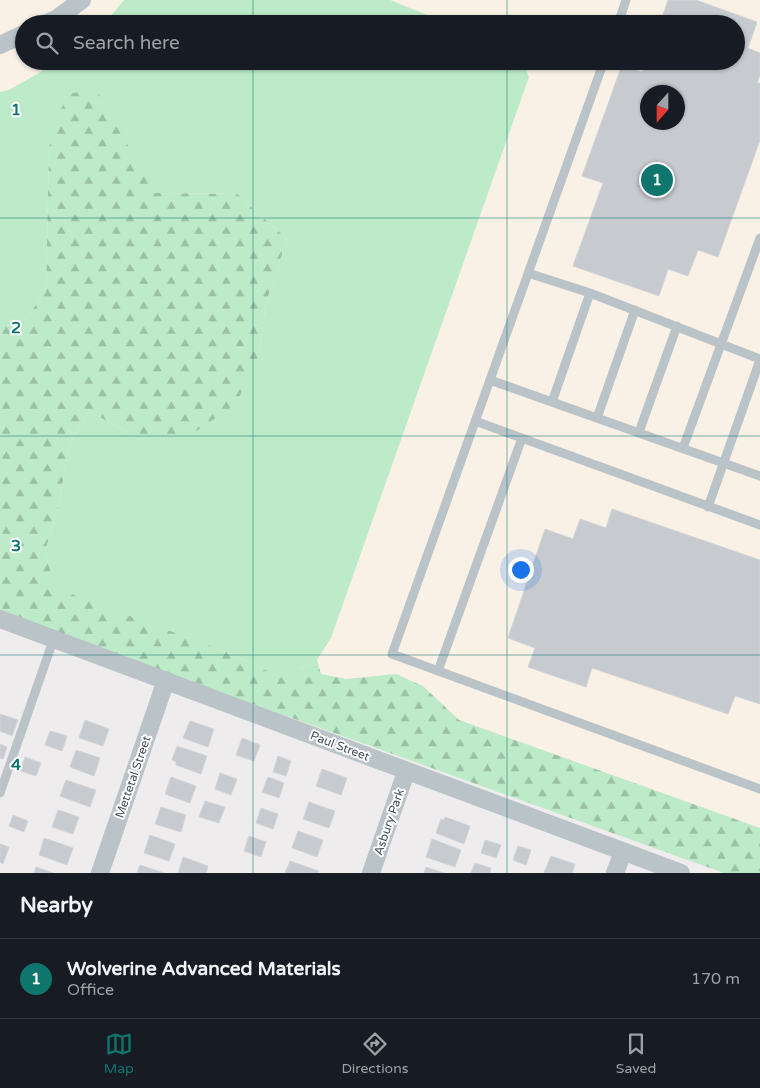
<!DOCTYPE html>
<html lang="en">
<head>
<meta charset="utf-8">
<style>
	body { margin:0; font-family:"Varela Round",sans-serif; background:#20242c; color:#f1f3f6 }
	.compass { position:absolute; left:640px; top:85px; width:45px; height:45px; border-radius:50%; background:#171b24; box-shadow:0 1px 4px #0004; rotate:201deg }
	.you { position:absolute; left:520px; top:569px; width:18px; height:18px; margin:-12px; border:4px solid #fff; border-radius:50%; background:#1a73e8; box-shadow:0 0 0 8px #1a73e833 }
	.badge { display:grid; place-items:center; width:32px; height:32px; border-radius:50%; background:#0f766e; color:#fff; font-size:16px; font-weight:700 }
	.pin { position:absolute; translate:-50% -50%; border:2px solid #fff; box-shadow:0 1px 5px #0006 }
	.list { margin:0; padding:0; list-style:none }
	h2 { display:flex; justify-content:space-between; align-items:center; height:65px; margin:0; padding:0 20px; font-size:21px }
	h2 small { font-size:16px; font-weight:400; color:#9ea1a6 }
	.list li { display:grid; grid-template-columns:32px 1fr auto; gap:15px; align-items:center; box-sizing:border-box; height:80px; padding:0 20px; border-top:1px solid #363941 }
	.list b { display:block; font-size:19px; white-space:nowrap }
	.list p { margin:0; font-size:16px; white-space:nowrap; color:#9ea1a6 }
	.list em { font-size:16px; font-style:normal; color:#9ea1a6 }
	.icon { flex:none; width:28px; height:28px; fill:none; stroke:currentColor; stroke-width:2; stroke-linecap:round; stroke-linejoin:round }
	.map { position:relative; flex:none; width:760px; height:873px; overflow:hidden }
	.search { position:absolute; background:#171b24; box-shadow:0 1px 4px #0004; left:15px; right:15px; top:15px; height:55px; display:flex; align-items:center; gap:12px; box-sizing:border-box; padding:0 18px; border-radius:28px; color:#9ea1a6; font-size:19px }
	.sheet { height:145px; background:#171b24 }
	nav { display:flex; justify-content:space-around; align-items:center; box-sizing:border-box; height:70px; border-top:1px solid #363941; background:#171b24; font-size:14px; color:#9ea1a6 }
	nav a { display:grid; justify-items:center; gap:2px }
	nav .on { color:#0f766e }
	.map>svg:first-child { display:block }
</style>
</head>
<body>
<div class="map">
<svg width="760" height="873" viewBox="0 0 760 873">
	<defs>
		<pattern id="forest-firs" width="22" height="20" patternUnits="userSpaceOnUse" patternTransform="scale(1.25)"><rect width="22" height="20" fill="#bdeac8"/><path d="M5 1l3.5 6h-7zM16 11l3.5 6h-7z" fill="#9bc0a5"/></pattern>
	</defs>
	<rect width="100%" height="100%" fill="#efeced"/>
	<path fill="#faf1e6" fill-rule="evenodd" d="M 0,0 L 760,0 L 760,873 L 0,612 ZM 24,24 L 736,24 L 736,61 L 24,61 ZM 648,92 L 678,92 L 678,122 L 648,122 Z"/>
	<path fill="#bdeac8" d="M 124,0 L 390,0 L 450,24 L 104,24 Z
		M 60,61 L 522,61 L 529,77 L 331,638 L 317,660 L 285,679 L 224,651 L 54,588 L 45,551 L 58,508 L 69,446 L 89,411 L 132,435 L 259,355 L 266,303 L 287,239 L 237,194 L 155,193 L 49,149 L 46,292 L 22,323 L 0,315 L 0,92 L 9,90 Z"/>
	<path fill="url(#forest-firs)" d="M 95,88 L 155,193 L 237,194 L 287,239 L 266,303 L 259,355 L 236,404 L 182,441 L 132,435 L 89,411 L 69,446 L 58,508 L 45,551 L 55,588 L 224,651 L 285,679 L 317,660 L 321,674 L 346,679 L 396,674 L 423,686 L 459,720 L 760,828 L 760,873 L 724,873 L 0,613 L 0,315 L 22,323 L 46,292 L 49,149 L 55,118 L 70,94 Z"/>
	<path fill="#c7cacf" stroke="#d1d4d8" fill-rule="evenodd" d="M 668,0 L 696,0 L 757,22 L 748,48 L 760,53 L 760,75 L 757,83 L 760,83 L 760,140 L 718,257 L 698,250 L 688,276 L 668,269 L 659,296 L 573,266 L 603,183 L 582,176 L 622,65 L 642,72 L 646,61 L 736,61 L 736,24 L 660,24 ZM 648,92 L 678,92 L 678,122 L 648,122 Z
		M 612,509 L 760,560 L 760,704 L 735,696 L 728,714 L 592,668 L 586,687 L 528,667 L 535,648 L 508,638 L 545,529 L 573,539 L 580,519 L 606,528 Z
		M 0,714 L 18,720 L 12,736 L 0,731 Z
		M 85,720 L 109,729 L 103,746 L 79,738 Z
		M 190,721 L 214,729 L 208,747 L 183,738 Z
		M 50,731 L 67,736 L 62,751 L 45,745 Z
		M 242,738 L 260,745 L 254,761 L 236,755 Z
		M 0,744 L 7,747 L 3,759 L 0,758 Z
		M 177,746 L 207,756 L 201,774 L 176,765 L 176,762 L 172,760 Z
		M 76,750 L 100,758 L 94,776 L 70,767 Z
		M 278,756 L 291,761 L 286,776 L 273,772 Z
		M 25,757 L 41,763 L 36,776 L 20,771 Z
		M 322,769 L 347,778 L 341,795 L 316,786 Z
		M 220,773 L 237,779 L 231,795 L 215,789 Z
		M 171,777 L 196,786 L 190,803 L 165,794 Z
		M 268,777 L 284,783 L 279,798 L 262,792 Z
		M 66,780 L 96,790 L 90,807 L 60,796 Z
		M 205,801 L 225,807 L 219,823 L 199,817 Z
		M 309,802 L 335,811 L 329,828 L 303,819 Z
		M 161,807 L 186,815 L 181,832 L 155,824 Z
		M 261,808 L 278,814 L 273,829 L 256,823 Z
		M 58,810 L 79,817 L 73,834 L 52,827 Z
		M 13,815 L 28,821 L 24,832 L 9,826 Z
		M 445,817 L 470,826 L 464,844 L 436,833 L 441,819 L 444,820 Z
		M 298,831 L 323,840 L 317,857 L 292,848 Z
		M 150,835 L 175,844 L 169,861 L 144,853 Z
		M 249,836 L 266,842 L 261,857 L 244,851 Z
		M 44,838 L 73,848 L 67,865 L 39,855 Z
		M 432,839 L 461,850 L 455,867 L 426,857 Z
		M 485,840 L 501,845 L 496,858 L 481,853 Z
		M 0,844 L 9,847 L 3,864 L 0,862 Z
		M 518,846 L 531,850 L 526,865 L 513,860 Z
		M 551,856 L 575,864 L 572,873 L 544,873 Z
		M 183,857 L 208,866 L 206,873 L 178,873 Z
		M 290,861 L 319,871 L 318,873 L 285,873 Z
		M 475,863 L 491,868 L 490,873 L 471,873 Z
		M 140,865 L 164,873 L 137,873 Z
		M 36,867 L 53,873 L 34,873 Z
		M 426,867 L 444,873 L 424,873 Z"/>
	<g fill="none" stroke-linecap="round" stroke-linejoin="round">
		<path stroke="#b9c3c8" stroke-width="9" d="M 618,24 L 626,0
			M 604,61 L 392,654 L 760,789
			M 528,273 L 590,293 L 760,359
			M 490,380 L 760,476
			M 552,402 L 590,293
			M 597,418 L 635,310
			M 475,421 L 760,525
			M 639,432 L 677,326
			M 683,448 L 760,238
			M 708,507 L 760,360
			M 438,671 L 522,438
			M 0,793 L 54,638"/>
		<path stroke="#b9c3c8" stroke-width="18" d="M 45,24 L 56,19 L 82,0
			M 0,45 L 24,34
			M 0,619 L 681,873
			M 100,873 L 166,680
			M 371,873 L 406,772
			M 615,873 L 623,852"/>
	</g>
	<path fill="none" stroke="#0f766e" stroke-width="1" stroke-opacity="0.55" d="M 253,0 L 253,24M 507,0 L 507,24M 253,61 L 253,873M 507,61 L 507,873M 0,218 L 760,218M 0,436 L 760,436M 0,655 L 760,655"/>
	<g text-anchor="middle" stroke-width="4" stroke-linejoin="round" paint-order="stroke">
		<g font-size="12" fill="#465258" stroke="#fff">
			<text transform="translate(340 746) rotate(21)" y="4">Paul Street</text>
			<text transform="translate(133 777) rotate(-71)" y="4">Mettetal Street</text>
			<text transform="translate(389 822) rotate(-71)" y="4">Asbury Park</text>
		</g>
	</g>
	<g font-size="16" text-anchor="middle" font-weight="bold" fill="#0f766e" stroke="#fff" stroke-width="4" stroke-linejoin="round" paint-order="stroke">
		<text x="16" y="115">1</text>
		<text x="16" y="333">2</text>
		<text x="16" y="551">3</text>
		<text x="16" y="770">4</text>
	</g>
</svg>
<svg class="compass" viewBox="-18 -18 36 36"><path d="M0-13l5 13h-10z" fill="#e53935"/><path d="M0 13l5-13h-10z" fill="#9ea1a6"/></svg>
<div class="you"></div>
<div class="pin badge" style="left:657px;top:180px">1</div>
<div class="search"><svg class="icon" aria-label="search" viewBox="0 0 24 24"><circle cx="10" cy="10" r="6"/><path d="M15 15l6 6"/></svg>Search here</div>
</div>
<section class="sheet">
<h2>Nearby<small></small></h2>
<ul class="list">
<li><span class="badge">1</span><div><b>Wolverine Advanced Materials</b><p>Office</p></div><em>170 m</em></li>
</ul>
</section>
<nav>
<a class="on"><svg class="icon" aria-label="map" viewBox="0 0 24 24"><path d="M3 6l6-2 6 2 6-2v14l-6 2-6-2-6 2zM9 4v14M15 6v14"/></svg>Map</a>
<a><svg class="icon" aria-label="directions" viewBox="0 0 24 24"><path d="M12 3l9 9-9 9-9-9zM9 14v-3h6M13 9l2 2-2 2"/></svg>Directions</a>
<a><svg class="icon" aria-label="saved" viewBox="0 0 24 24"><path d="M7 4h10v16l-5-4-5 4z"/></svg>Saved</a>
</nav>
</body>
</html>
